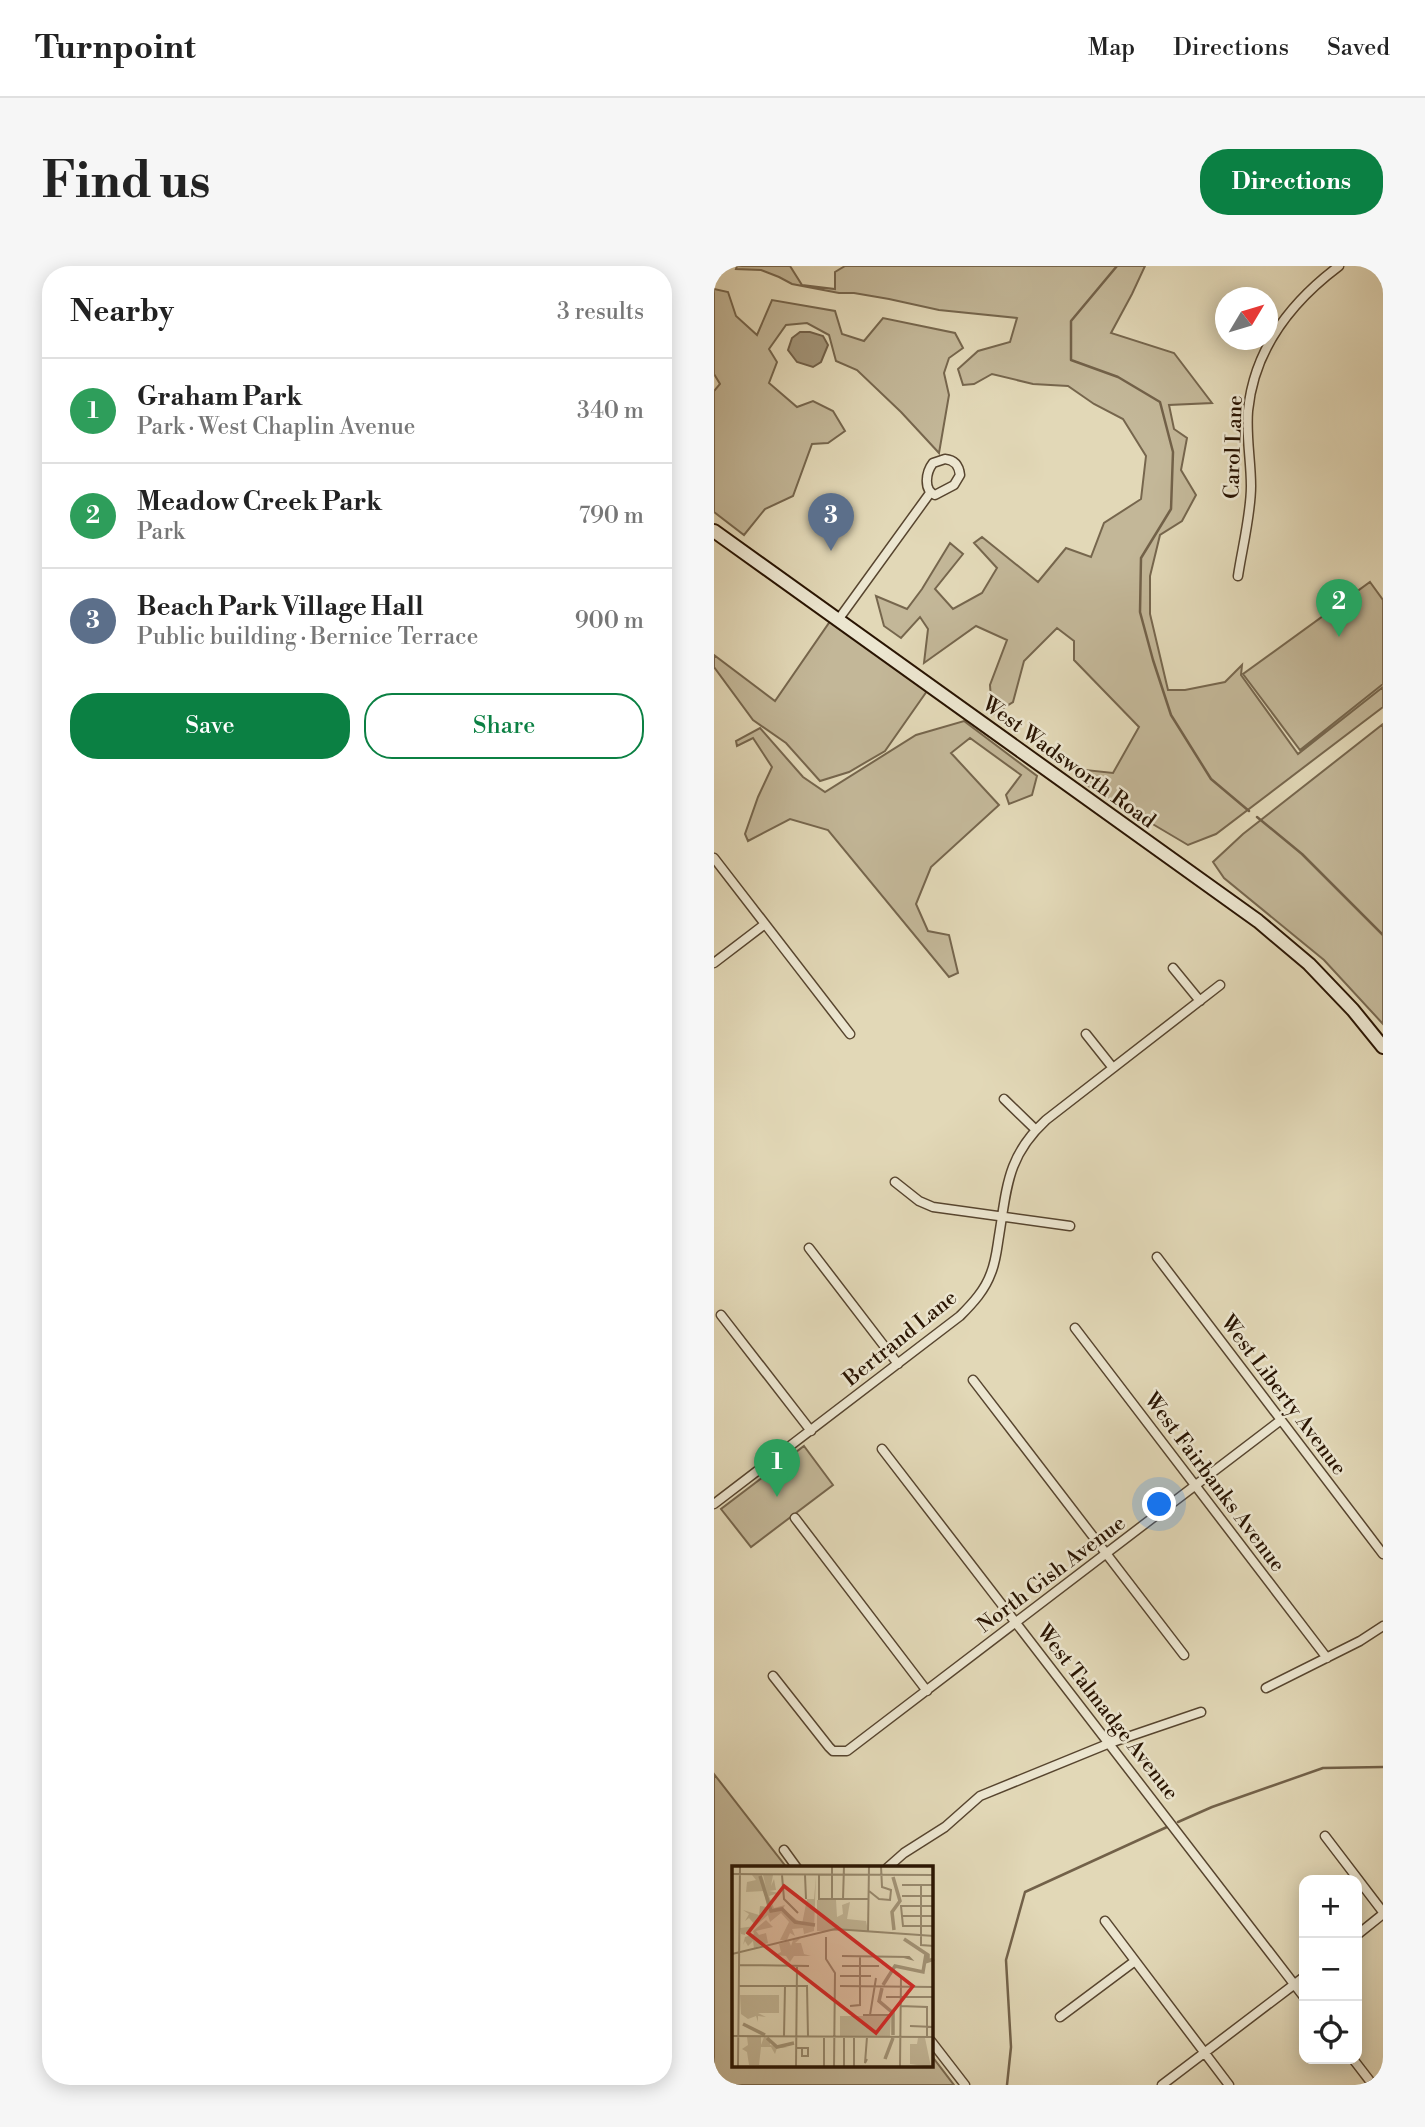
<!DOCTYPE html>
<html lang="en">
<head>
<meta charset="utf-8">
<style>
	body { margin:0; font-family:"Libre Bodoni",serif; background:#f6f6f6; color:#222 }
	.controls { position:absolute; right:21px; bottom:21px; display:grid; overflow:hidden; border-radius:14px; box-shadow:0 4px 18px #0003 }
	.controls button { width:63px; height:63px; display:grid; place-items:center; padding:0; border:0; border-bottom:2px solid #e0e0e0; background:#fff; color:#222; font:35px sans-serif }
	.compass { position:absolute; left:501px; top:21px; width:63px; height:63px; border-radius:50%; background:#fff; box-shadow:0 4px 18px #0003; rotate:52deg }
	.you { position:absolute; left:446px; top:1239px; width:24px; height:24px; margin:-18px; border:5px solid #fff; border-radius:50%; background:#1a73e8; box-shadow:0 0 0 10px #1a73e833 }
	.badge { display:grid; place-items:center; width:46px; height:46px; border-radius:50%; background:#0b8043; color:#fff; font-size:23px; font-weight:700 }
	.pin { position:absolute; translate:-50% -58px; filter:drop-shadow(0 2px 4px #0008) }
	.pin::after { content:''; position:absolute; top:37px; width:24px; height:21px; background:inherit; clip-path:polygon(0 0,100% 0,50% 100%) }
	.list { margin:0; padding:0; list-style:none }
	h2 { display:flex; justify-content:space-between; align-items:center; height:91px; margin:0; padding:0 28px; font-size:30px }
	h2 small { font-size:23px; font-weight:400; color:#767676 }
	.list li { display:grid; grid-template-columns:46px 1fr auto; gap:21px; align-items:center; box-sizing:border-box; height:105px; padding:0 28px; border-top:2px solid #e0e0e0 }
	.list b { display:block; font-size:26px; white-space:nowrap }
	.list p { margin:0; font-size:23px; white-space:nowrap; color:#767676 }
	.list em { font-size:23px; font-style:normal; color:#767676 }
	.actions { display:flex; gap:14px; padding:21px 28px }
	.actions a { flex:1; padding:16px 0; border:2px solid #0b8043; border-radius:28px; text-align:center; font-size:24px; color:#0b8043 }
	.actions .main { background:#0b8043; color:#fff }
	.icon { flex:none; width:38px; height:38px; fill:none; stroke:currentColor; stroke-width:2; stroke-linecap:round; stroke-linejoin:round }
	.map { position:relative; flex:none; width:669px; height:1819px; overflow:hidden; border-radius:28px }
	header { display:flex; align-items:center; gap:42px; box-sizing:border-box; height:98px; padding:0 35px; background:#fff; border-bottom:2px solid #e0e0e0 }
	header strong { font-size:33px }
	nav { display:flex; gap:38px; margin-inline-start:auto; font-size:24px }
	.intro { display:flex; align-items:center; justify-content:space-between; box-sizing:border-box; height:168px; padding:0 42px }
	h1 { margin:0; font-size:49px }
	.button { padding:18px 32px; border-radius:28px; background:#0b8043; color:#fff; font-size:24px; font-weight:700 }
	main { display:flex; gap:42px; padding:0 42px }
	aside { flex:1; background:#fff; border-radius:28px; box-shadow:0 4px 18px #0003 }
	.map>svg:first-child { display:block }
</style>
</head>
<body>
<header>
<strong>Turnpoint</strong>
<nav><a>Map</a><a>Directions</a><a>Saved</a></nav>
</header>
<div class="intro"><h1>Find us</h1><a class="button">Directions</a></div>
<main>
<aside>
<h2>Nearby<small>3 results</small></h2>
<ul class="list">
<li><span class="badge" style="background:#2e9e5b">1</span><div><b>Graham Park</b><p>Park · West Chaplin Avenue</p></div><em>340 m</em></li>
<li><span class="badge" style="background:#2e9e5b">2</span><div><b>Meadow Creek Park</b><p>Park</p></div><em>790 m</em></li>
<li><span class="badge" style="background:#5c6f8a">3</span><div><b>Beach Park Village Hall</b><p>Public building · Bernice Terrace</p></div><em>900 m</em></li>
</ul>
<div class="actions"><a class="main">Save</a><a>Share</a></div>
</aside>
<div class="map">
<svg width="669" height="1819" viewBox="0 0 669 1819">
	<rect width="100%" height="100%" fill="#e2d8b7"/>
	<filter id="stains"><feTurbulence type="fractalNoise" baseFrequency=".00286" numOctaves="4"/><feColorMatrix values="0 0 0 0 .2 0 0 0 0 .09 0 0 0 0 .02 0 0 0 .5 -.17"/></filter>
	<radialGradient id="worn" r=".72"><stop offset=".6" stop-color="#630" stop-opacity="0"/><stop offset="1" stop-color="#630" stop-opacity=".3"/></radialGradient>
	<path fill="#c3b798" stroke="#76664d" stroke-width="2" d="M 23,0 L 76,0 L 88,19 L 121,23 L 121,6 L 131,0 L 431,0 L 418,28 L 397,67 L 460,87 L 498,137 L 455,139 L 460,163 L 473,172 L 467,204 L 482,229 L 468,255 L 446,269 L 436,310 L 436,348 L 454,424 L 471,424 L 511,416 L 528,399 L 527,409 L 584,488 L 669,421 L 669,441 L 502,568 L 474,579 L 371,518 L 372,504 L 399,507 L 425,461 L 360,394 L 360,375 L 343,362 L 310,395 L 299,436 L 278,449 L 276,419 L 293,374 L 262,360 L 210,397 L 214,363 L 206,351 L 187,372 L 170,360 L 162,330 L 193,343 L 208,323 L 236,277 L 249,288 L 221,323 L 239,343 L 268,327 L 283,302 L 260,277 L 268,271 L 324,316 L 352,282 L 377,291 L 390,257 L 427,233 L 432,190 L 409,153 L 380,138 L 354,120 L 319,118 L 278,108 L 260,118 L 249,119 L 244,103 L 264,85 L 296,76 L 303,52 L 225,44 L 175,33 L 140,27 L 125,27 L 78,18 L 65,11 L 47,4 L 22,3 Z
		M 0,23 L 14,26 L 22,50 L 43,69 L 58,34 L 121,45 L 128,68 L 150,75 L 169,52 L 241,67 L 249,82 L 235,92 L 230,107 L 235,129 L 225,187 L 187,146 L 143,104 L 122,95 L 115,69 L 93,57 L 72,59 L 55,83 L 63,96 L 55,117 L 83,141 L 99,135 L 119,145 L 131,165 L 114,177 L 98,178 L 79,230 L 51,243 L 30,269 L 0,246 L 0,125 L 6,118 L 0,108 Z
		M 656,316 L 669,334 L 669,418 L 586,484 L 529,408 Z
		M 117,354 L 213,425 L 171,485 L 135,506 L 106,515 L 72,477 L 39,454 L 0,401 L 0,389 L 61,435 Z
		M 250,455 L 323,510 L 318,529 L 295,538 L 292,529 L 307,509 L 256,472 L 237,487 L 285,539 L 217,601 L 202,638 L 214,665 L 235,669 L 244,707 L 235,711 L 114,564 L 76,553 L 34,575 L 31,568 L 44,531 L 58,501 L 39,472 L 23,480 L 22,475 L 46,462 L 89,511 L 111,526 L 202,469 Z
		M 669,458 L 669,758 L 610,694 L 510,612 L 499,596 L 529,568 Z
		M 90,1180 L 119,1219 L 37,1281 L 7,1243 Z
		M 0,1508 L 73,1602 L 19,1602 L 19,1800 L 217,1800 L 217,1789 L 240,1819 L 0,1819 Z"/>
	<path fill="#a39579" stroke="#726149" stroke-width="2" d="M 86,66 L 96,66 L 109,70 L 114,79 L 107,96 L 99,101 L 83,96 L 74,84 L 78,72 Z"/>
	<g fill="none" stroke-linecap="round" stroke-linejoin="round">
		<path stroke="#726149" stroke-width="2.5" d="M 403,0 L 357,55 L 357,94 L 404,111 L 446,136 L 459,186 L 457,243 L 427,292 L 426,346 L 439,394 L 457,449 L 497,513 L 535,545
			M 543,551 L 588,588 L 669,669
			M 464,1556 L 498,1541 L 609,1502 L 669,1501
			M 293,1819 L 297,1781 L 292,1694 L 311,1626 L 453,1561"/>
		<defs>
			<path id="minor" d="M 231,193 C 241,194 245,200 246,209 L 240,219 L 221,229 C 209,224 212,206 219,197 Z
				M 524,310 C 528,283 537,248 537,220 C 537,195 532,171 534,145 C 540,84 577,36 625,0
				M 124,354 L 216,227
				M 0,592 L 136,768
				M 0,697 L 51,658
				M 459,702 L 486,735
				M 372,768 L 399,802
				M 290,833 L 322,864
				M 181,916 L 205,935 L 219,941 L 356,960
				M 95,982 L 184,1098
				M 443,991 L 669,1288
				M 7,1049 L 97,1165
				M 361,1062 L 613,1392
				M 259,1114 L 470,1389
				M 168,1183 L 590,1731
				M 0,1238 L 246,1050 C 259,1037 271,1024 277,1007 C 282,995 283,982 285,970 C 293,921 293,890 332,854 L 506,719
				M 81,1252 L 213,1425
				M 59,1410 L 115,1481 L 119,1485 L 133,1485 L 567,1154
				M 552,1422 L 646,1375 L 669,1360
				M 611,1570 L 669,1646
				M 70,1584 L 83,1602
				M 173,1602 L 190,1587 L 231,1561 L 266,1530 L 396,1477 L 487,1446
				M 391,1655 L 515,1819
				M 643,1669 L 669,1648
				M 346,1751 L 421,1695
				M 217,1775 L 251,1819
				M 639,1793 L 659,1819
				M 448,1819 L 590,1711"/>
			<path id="secondary" d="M 0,265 L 544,655 L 595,698 L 639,744 L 669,781"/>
		</defs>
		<use href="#minor" stroke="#57452f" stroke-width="11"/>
		<use href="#secondary" stroke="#291402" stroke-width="16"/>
		<use href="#minor" stroke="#ece6d0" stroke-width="8"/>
		<use href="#secondary" stroke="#ece6d0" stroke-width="12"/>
	</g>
	<g text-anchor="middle" stroke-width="5" stroke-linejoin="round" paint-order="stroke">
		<g font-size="21" fill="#291402" stroke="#ece6d0">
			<text transform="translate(519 181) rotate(-88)" y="7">Carol Lane</text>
			<text transform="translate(355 496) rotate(36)" y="7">West Wadsworth Road</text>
			<text transform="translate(186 1072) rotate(-39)" y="7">Bertrand Lane</text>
			<text transform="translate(570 1129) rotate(53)" y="7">West Liberty Avenue</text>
			<text transform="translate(501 1216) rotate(53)" y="7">West Fairbanks Avenue</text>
			<text transform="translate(337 1308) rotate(-37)" y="7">North Gish Avenue</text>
			<text transform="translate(394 1446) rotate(52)" y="7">West Talmadge Avenue</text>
		</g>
	</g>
	<g transform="translate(18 1600)">
		<rect width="201" height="201" fill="#e2d8b7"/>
		<path d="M 20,9 L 30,9 L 34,21 L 31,9 L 41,9 L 39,20 L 42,13 L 44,24 L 37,25 L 47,27 L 37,30 L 42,42 L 53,39 L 51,43 L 70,58 L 75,33 L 82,33 L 84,10 L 82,65 L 72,68 L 71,62 L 60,63 L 63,70 L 58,67 L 55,74 L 48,74 L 57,56 L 49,47 L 38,56 L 36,49 L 21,62 L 13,67 L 13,69 L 9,68 L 8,62 L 24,60 L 17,52 L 13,55 L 17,48 L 11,44 L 27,49 L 28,40 L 35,41 L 32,25 L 14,26 L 15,16 L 24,14 ZM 85,13 L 85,34 L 104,34 L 105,51 L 111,48 L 110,39 L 118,36 L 115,53 L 134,55 L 136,65 L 85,65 ZM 34,54 L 41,61 L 24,65 L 27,69 L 34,67 L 36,77 L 22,82 L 21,75 L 16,80 L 13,75 L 11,79 L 13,71 L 22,68 L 21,65 ZM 69,72 L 63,77 L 69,77 L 72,88 L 79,90 L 62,90 L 58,96 L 54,90 L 43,89 L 49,86 L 47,78 L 57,75 L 59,80 L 61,74 ZM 8,129 L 47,129 L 47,147 L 26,147 L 34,151 L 26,150 L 26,156 L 24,150 L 16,153 L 9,148 ZM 108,150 L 159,150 L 158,170 L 108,170 ZM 15,171 L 29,171 L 29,179 L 32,171 L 38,172 L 38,179 L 56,182 L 45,182 L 43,188 L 39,181 L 29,181 L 27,199 L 17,199 L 15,186 L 10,183 L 16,179 ZM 186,172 L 193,172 L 199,201 L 178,198 L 178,178 L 185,178 Z" fill="#c3b798"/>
		<path fill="none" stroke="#a39579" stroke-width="3.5" d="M 28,10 L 39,45 L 50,43 L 63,56 L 83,59M 161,11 L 168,35 L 160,46 L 162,64M 172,73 L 196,89 L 196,95 L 202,93M 151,119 L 163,100 L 191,106 L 194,88M 150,122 L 147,135 L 161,147 L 161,169M 11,158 L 33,169M 35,172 L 45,181 L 62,177M 153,193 L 161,172"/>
		<path fill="none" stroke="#988a6f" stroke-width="2" d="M 0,8 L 202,9M 50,9 L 52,33 L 66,47M 73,9 L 74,33M 87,9 L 87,33 L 137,33M 170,19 L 202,19M 189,19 L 189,79 L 202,80M 137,25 L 147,33 L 158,34 L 159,24 L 150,21 L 149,0M 170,30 L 202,30M 100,32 L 100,0M 111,33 L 112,0M 202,40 L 169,40 L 171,60 L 202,60M 169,50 L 202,50M 136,66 L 137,0M 94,71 L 94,93 L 103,107 L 102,201M 0,88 L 103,63 L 202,70M 110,90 L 177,91 L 179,93 L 172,91M 7,99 L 77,100M 110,100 L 147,100M 108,110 L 139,110M 7,120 L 75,120 L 76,170M 108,120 L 202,121M 154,131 L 202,131M 118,140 L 128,139 L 128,91M 168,140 L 195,141 L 195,171M 131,149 L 159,149M 138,149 L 144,112M 178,160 L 202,161M 0,170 L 202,171M 52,170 L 53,120M 65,182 L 76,182 L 76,190 L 70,190 L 70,182M 135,193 L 133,197 L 135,171M 6,201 L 8,0M 64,201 L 65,100M 92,201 L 92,171M 112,201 L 112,171M 122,201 L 122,171M 168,201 L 169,110"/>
		<path fill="#d62828" fill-opacity="0.15" stroke="#d62828" stroke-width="3.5" d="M 52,20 L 181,120 L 144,167 L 16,67 Z"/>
		<rect width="201" height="201" fill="none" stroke="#291402" stroke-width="3.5"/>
	</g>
	<rect width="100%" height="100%" filter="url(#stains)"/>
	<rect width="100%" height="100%" fill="url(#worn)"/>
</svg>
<div class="controls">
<button>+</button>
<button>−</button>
<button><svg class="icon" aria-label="locate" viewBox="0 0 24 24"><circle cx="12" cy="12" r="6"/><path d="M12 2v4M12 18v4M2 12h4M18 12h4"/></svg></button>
</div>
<svg class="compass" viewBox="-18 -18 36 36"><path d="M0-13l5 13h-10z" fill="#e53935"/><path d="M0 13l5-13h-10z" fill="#767676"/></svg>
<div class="you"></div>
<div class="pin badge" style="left:63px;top:1231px;background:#2e9e5b">1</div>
<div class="pin badge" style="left:625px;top:371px;background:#2e9e5b">2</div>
<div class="pin badge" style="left:117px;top:285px;background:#5c6f8a">3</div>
</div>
</main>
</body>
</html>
